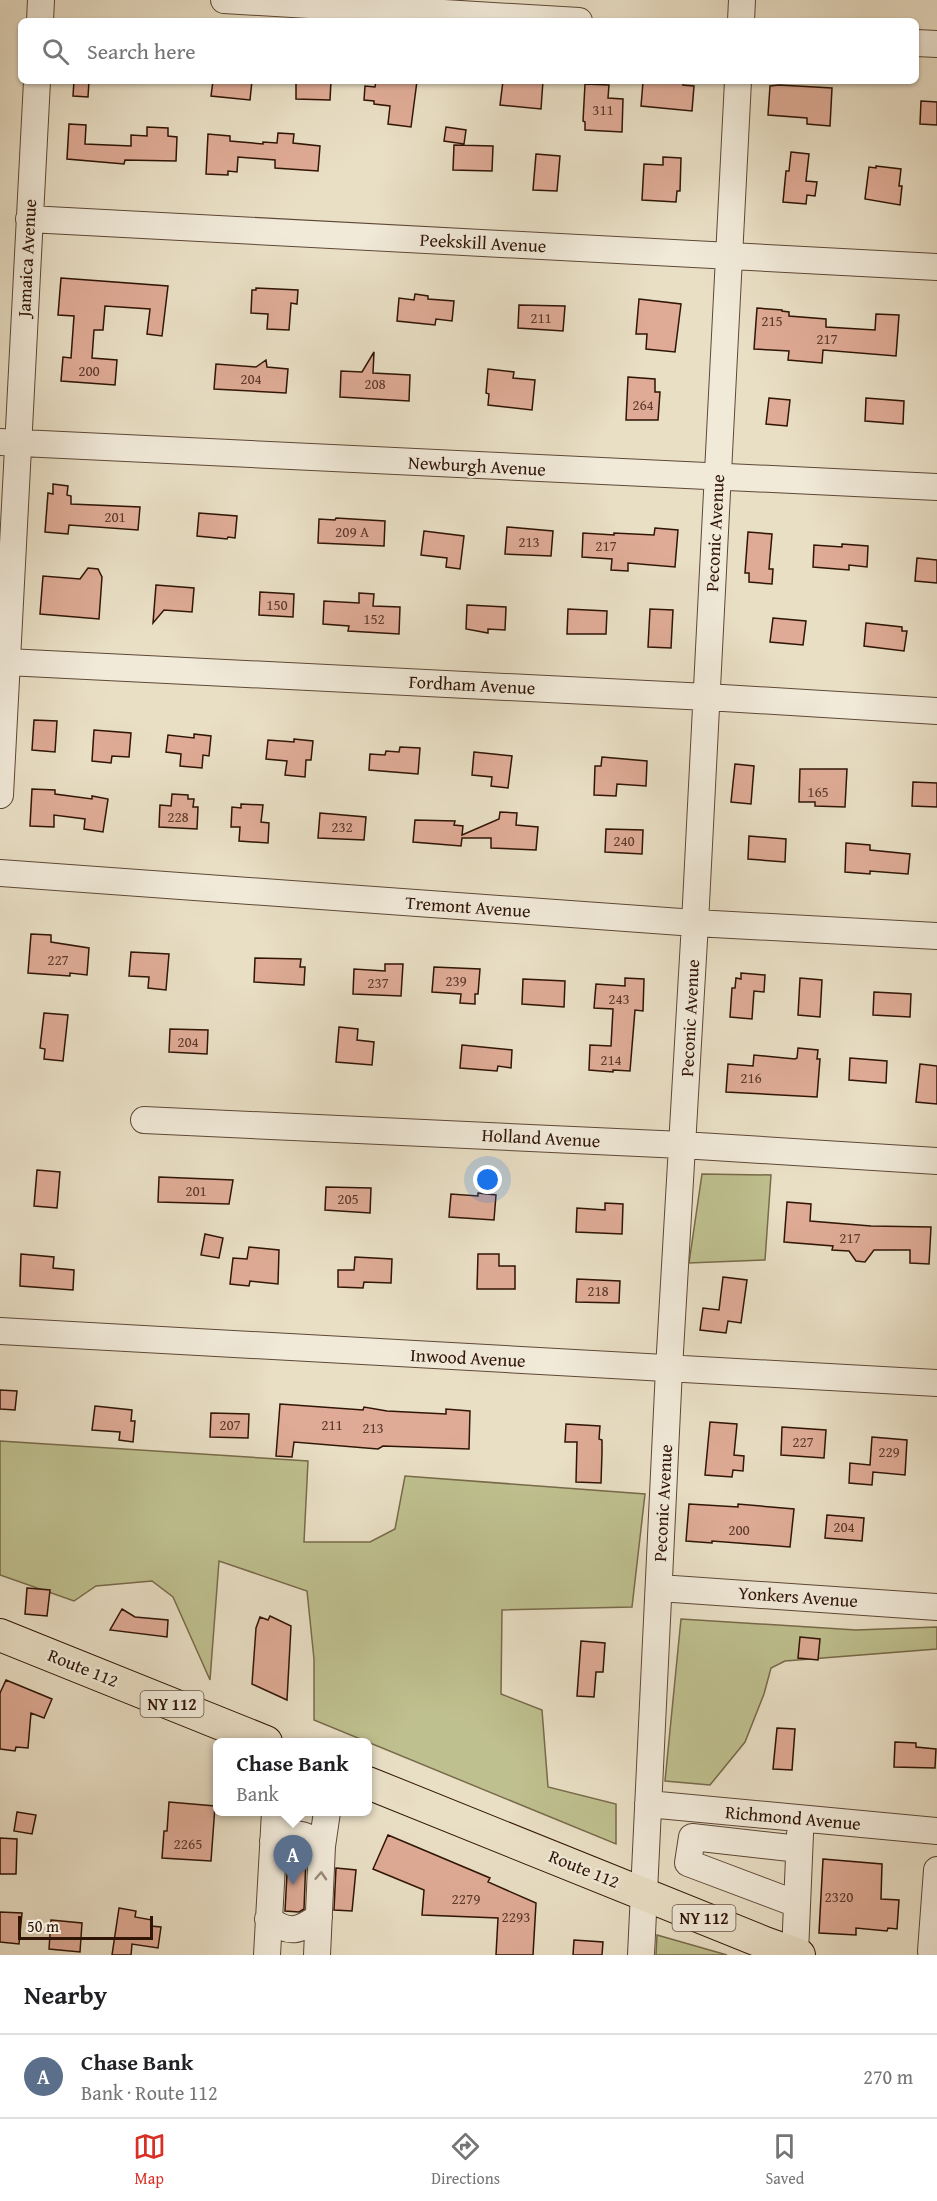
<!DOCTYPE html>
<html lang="en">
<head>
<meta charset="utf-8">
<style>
	body { margin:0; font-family:"Gentium Book Plus",serif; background:#f6f6f6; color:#202124 }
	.scale { position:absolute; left:18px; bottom:15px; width:135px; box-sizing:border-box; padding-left:6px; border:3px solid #301506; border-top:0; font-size:16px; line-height:21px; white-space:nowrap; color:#301506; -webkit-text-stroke:4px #f1ead9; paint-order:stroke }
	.you { position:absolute; left:488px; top:1180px; width:21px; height:21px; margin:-15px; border:4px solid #fff; border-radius:50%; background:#1a73e8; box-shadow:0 0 0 9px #1a73e833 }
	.badge { display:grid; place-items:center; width:39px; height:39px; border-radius:50%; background:#d93025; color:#fff; font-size:20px; font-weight:700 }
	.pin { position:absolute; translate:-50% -50px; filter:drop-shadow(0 2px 3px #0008) }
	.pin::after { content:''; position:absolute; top:32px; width:21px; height:18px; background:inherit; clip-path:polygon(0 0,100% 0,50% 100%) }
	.popup { position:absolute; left:213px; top:1738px; width:159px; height:78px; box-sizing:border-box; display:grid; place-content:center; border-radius:9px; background:#fff; filter:drop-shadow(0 2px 4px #0005); font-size:20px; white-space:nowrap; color:#757577 }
	.popup b { font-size:22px; color:#202124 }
	.popup::after { content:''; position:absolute; left:50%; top:100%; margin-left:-12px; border:12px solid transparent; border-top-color:#fff }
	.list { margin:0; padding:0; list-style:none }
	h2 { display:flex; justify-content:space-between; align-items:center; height:78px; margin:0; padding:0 24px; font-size:26px }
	h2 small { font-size:20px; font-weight:400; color:#757577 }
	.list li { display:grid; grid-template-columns:39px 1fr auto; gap:18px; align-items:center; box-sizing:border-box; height:84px; padding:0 24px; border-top:2px solid #e0e0e0 }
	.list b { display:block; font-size:22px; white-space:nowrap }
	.list p { margin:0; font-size:20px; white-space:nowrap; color:#757577 }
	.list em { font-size:20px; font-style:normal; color:#757577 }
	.icon { flex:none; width:33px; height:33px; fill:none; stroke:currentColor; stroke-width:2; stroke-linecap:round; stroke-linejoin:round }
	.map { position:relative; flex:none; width:937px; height:1955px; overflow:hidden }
	.search { position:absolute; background:#fff; box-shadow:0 2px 4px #0004; left:18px; right:18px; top:18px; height:66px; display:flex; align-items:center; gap:15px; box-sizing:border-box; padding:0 21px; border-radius:9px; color:#757577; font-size:22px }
	.sheet { height:162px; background:#fff }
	nav { display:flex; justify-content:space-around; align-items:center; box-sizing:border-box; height:84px; border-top:2px solid #e0e0e0; background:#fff; font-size:16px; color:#757577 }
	nav a { display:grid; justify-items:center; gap:3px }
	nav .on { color:#d93025 }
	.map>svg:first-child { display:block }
</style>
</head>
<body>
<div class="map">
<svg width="937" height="1955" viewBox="0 0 937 1955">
	<rect width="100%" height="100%" fill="#e9dfc5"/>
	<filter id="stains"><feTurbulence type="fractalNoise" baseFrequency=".00333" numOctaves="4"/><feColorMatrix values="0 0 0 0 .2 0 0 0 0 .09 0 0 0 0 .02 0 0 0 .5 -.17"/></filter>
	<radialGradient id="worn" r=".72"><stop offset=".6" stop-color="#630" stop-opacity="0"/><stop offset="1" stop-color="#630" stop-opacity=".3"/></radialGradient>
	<path fill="#bfc08f" stroke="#786a4a" stroke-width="1.5" d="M 702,1174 L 771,1175 L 765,1260 L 689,1263 Z
		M 0,1441 L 308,1461 L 304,1542 L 370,1542 L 395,1529 L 405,1476 L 645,1494 L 632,1607 L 502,1610 L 501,1694 L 542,1710 L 548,1787 L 616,1804 L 616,1844 L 314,1720 L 314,1659 L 307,1591 L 219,1561 L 210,1680 L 173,1597 L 152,1581 L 96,1586 L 74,1601 L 0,1575 Z
		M 681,1619 L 856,1630 L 937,1627 L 937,1649 L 785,1661 L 771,1668 L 764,1694 L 745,1742 L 710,1785 L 665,1781 Z
		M 657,1935 L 727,1955 L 656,1955 Z"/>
	<path fill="#dfab96" stroke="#301506" stroke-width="1.5" d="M 74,81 L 89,81 L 88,97 L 73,96 Z
		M 213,81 L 252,81 L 250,100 L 211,96 Z
		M 296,81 L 331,81 L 330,100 L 296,99 Z
		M 376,81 L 417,81 L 411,127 L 388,124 L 390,106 L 374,104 L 374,101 L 364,100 L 365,86 L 375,87 Z
		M 503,81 L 543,81 L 541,109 L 500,105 Z
		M 662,81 L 683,81 L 683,85 L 694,86 L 692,111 L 641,106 L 643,82 L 662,83 Z
		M 585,84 L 609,85 L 608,98 L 623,99 L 622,132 L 585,130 L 585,122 L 583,121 Z
		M 779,85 L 832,88 L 830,126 L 807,124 L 807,118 L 768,115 L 770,86 Z
		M 921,101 L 937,102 L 937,125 L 920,124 Z
		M 69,124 L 86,125 L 85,144 L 131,146 L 131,135 L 147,136 L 147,127 L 168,128 L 168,136 L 177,137 L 176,161 L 125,160 L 124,164 L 67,159 Z
		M 446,127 L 466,130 L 464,144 L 444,141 Z
		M 278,133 L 294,134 L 293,143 L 320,146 L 318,171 L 275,168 L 275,160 L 238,157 L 237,172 L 228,171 L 228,175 L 206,174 L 208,134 L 230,136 L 230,141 L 263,144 L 263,142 L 277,143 Z
		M 454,145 L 493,146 L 492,171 L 453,170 Z
		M 791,152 L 809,154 L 806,181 L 817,182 L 815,196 L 807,195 L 806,204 L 783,202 L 786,171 L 789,171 Z
		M 536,154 L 560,156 L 557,191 L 533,190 Z
		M 663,157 L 681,158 L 680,191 L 677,191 L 676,202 L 642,200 L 644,164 L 663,165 Z
		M 876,166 L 901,169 L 899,186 L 902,186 L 900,205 L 865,199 L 869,167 L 876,168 Z
		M 61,278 L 168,286 L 162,336 L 147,334 L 150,309 L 105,306 L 103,330 L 94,330 L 92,358 L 117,360 L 115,385 L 61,381 L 63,357 L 71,358 L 74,316 L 58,315 Z
		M 256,288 L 298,290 L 297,304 L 291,303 L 289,330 L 267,329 L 268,314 L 251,313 L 252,290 L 256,290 Z
		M 415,294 L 428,296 L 428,299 L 454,301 L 452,321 L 436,319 L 435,325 L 397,321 L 399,298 L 414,300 Z
		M 639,299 L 681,304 L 675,352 L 646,349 L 647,334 L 636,334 Z
		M 519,305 L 565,306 L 563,331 L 518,328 Z
		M 757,308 L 782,310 L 782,311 L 789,312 L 789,316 L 826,319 L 826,327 L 875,330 L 876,314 L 899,315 L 896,356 L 823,350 L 822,363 L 788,360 L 789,351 L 754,349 Z
		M 374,352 L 373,373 L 410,375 L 409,401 L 340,397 L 341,371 L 362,372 Z
		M 266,360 L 267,367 L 288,369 L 286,393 L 214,389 L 216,364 L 256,367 Z
		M 488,369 L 514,372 L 513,378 L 535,380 L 532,410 L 488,405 L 489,394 L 486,393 Z
		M 628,377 L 655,379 L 655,392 L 660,392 L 658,420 L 626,420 Z
		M 769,398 L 790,400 L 787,426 L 766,424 Z
		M 866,398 L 904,401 L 903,424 L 865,421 Z
		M 53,484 L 68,486 L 67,495 L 71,496 L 71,504 L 140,507 L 138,530 L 69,525 L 68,534 L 45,532 L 48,493 L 53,494 Z
		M 199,513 L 237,516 L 235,538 L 228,537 L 227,539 L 197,536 Z
		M 336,518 L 385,521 L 384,546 L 318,543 L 319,519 L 335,520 Z
		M 507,527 L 553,531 L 551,556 L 505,554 Z
		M 655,528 L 678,530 L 675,567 L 628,563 L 628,571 L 611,570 L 612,559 L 582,557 L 583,533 L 614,535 L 614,533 L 654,535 Z
		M 424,531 L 464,536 L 460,569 L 446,567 L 447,558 L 421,555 Z
		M 748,532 L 772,534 L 769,569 L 773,569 L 772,584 L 749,582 L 749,573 L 745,573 Z
		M 842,544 L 868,546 L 867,567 L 849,565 L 849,570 L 813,567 L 814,545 L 842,547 Z
		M 917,558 L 937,560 L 937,583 L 915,581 Z
		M 88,568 L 98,569 L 102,577 L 99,619 L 40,614 L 43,576 L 80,579 Z
		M 156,585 L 194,588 L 192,612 L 164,610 L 153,623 Z
		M 260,592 L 294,594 L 293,617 L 259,615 Z
		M 359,593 L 374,594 L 373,606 L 400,607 L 399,634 L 348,631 L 349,626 L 323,624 L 324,601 L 359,603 Z
		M 467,605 L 506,607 L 505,630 L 488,629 L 488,633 L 466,629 Z
		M 568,609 L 607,611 L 606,634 L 567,634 Z
		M 650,609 L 673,610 L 671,648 L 648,647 Z
		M 773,618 L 806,621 L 803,645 L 770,642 Z
		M 866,623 L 902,627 L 902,631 L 907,631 L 904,651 L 864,646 Z
		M 34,720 L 57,721 L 55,752 L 32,750 Z
		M 94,730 L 131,733 L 129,757 L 112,756 L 111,763 L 92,761 Z
		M 194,734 L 211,736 L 209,756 L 203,755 L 202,768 L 180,766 L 181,754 L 166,752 L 168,735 L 194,738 Z
		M 294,739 L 313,741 L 311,760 L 306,760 L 305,777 L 285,775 L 287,761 L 266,759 L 268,740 L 294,742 Z
		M 400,747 L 420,748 L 418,774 L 369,770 L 370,754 L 385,755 L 386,751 L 399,752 Z
		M 474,752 L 512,756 L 508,788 L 491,786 L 492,777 L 472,775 Z
		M 602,757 L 647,761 L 646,786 L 617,784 L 616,796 L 594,795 L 595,766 L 601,766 Z
		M 735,764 L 754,766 L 751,804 L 731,802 Z
		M 800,769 L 847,769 L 845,807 L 815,806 L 815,802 L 799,802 Z
		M 913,782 L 937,783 L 937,807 L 912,806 Z
		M 32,789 L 55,790 L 55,794 L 92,799 L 92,796 L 108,799 L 103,832 L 84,829 L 85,819 L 54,815 L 54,827 L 30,826 Z
		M 172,794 L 188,795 L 188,799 L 194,799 L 193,807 L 198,807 L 197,829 L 159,827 L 160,805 L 171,806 Z
		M 241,804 L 263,805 L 261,822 L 269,823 L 268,843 L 239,841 L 240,827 L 231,827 L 232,807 L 241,808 Z
		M 500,812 L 517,813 L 516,825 L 538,827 L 536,850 L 491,848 L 491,838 L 462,838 L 461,846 L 413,842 L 415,820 L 455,821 L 454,825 L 463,826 L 462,835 L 499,819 Z
		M 320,813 L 366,817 L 364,840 L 318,838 Z
		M 606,829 L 643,830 L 642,854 L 605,852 Z
		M 749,836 L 786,839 L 785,862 L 748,859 Z
		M 846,843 L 870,845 L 870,850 L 910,854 L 908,874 L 870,871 L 870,874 L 845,872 Z
		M 31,934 L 51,935 L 51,942 L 89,948 L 87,975 L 70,973 L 70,976 L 28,973 Z
		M 131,952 L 169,954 L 166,990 L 148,988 L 149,977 L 129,976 Z
		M 255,958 L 301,959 L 300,967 L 305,967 L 304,985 L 254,982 Z
		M 385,964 L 403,964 L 401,996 L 353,994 L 354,969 L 385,971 Z
		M 434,967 L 480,969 L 478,994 L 475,994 L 475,1004 L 460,1003 L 461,994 L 432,992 Z
		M 741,973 L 765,975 L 764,992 L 754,991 L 752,1019 L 730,1017 L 732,988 L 735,988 L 736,978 L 741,979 Z
		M 625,978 L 644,979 L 643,1011 L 635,1010 L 630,1071 L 613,1070 L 613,1072 L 589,1070 L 590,1045 L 611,1046 L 613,1009 L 594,1008 L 596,984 L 625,986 Z
		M 800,978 L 822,980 L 820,1017 L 798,1015 Z
		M 523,979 L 565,981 L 564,1007 L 522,1004 Z
		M 874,992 L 911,994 L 910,1017 L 873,1015 Z
		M 44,1013 L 68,1015 L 63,1061 L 44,1059 L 45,1049 L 40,1048 Z
		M 339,1027 L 358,1029 L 357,1040 L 374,1042 L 372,1065 L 336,1062 Z
		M 170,1029 L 208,1030 L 207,1054 L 169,1052 Z
		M 462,1045 L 512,1050 L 511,1068 L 498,1066 L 497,1071 L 460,1068 Z
		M 798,1048 L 818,1050 L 817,1059 L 820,1059 L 817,1097 L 726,1092 L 728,1064 L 753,1066 L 754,1055 L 795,1059 L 797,1058 Z
		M 850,1058 L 887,1061 L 886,1083 L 849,1080 Z
		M 920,1064 L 937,1066 L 937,1104 L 916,1102 Z
		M 37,1170 L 60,1172 L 57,1208 L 34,1206 Z
		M 159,1177 L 233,1180 L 229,1204 L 158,1202 Z
		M 326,1187 L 371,1188 L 370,1213 L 325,1210 Z
		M 478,1193 L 496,1195 L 494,1220 L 449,1217 L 451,1194 L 478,1196 Z
		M 787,1202 L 811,1204 L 810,1221 L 871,1226 L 931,1227 L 929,1264 L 910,1263 L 910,1250 L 874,1250 L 865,1262 L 856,1261 L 849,1251 L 832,1250 L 833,1246 L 784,1242 Z
		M 605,1203 L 623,1204 L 622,1234 L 576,1232 L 577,1208 L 605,1210 Z
		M 205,1234 L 223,1238 L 219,1258 L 201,1255 Z
		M 249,1247 L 279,1250 L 278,1284 L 250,1281 L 249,1286 L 230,1284 L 233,1258 L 247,1259 Z
		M 21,1254 L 54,1257 L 53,1268 L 74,1270 L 73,1290 L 20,1286 Z
		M 478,1254 L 499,1254 L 499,1266 L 515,1266 L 515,1289 L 477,1289 Z
		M 355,1257 L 392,1259 L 391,1283 L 364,1282 L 363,1288 L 338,1287 L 338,1270 L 354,1270 Z
		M 723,1277 L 747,1280 L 741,1323 L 728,1321 L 726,1333 L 700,1330 L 703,1308 L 719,1310 Z
		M 577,1279 L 620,1281 L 619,1303 L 576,1302 Z
		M 0,1390 L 17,1391 L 15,1410 L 0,1409 Z
		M 280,1404 L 363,1410 L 364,1407 L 387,1411 L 446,1414 L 446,1409 L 470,1411 L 469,1449 L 383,1446 L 378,1449 L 294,1442 L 292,1457 L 276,1456 Z
		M 95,1406 L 132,1410 L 131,1421 L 135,1421 L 133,1442 L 119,1440 L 120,1432 L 92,1430 Z
		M 211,1413 L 249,1414 L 248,1438 L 210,1437 Z
		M 710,1422 L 737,1424 L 734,1455 L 744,1456 L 743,1471 L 733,1470 L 732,1477 L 705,1475 Z
		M 566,1424 L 600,1426 L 599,1439 L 602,1440 L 602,1453 L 601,1483 L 576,1482 L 577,1442 L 565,1442 Z
		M 782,1427 L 826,1430 L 824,1458 L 781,1455 Z
		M 872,1437 L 907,1440 L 905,1475 L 873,1472 L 872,1485 L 849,1483 L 850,1463 L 870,1465 Z
		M 689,1504 L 738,1507 L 738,1504 L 794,1509 L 790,1547 L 712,1541 L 712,1543 L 686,1541 Z
		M 827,1515 L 864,1518 L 862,1541 L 825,1538 Z
		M 27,1588 L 50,1590 L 47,1616 L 25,1614 Z
		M 122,1609 L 135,1617 L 168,1620 L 167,1637 L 110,1630 Z
		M 270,1616 L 291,1626 L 287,1700 L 252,1684 L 256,1628 L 260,1617 L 268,1620 Z
		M 800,1637 L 820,1639 L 818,1660 L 798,1658 Z
		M 581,1641 L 605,1643 L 603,1672 L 596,1672 L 594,1697 L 577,1696 Z
		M 6,1680 L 52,1699 L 44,1718 L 31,1713 L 28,1748 L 16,1747 L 15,1751 L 0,1749 L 0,1693 Z
		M 777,1728 L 795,1729 L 792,1770 L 773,1769 Z
		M 895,1742 L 916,1743 L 916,1747 L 936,1749 L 935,1768 L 894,1767 Z
		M 169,1802 L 215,1806 L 211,1861 L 162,1858 L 164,1831 L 167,1831 Z
		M 17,1812 L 36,1815 L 32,1834 L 14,1831 Z
		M 388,1835 L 490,1878 L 488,1882 L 536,1903 L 533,1955 L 496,1955 L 498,1918 L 422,1915 L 424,1890 L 373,1869 Z
		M 0,1838 L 17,1839 L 16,1874 L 0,1874 Z
		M 288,1855 L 306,1857 L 304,1909 L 299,1912 L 285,1911 Z
		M 823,1859 L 882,1864 L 881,1899 L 899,1900 L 897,1929 L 888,1928 L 887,1931 L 856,1928 L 856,1935 L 819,1933 Z
		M 336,1868 L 356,1870 L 352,1911 L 334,1910 Z
		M 119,1908 L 136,1911 L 135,1917 L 152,1920 L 151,1926 L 161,1927 L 158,1948 L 132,1944 L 131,1955 L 112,1955 Z
		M 0,1912 L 22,1913 L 19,1944 L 0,1942 Z
		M 51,1920 L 82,1923 L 80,1952 L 49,1949 Z
		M 574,1940 L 603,1942 L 602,1955 L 573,1955 Z"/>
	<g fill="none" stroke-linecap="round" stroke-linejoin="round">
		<defs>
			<path id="minor" d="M 224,0 L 579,21
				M 40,21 L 41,0
				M 741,21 L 742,0
				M 916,43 L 937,44
				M 29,219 L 937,267
				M 0,442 L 937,487
				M 7,662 L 707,697 L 937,711
				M 0,795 L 37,81
				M 0,873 L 695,923 L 937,936
				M 144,1120 L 682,1145 L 937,1161
				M 0,1331 L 937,1383
				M 659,1588 L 937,1607
				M 648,1804 L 937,1831
				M 273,1841 C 292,1830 305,1833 322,1846
				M 797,1904 L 688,1863 L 692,1837 L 799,1849
				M 268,1919 C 290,1935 298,1931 319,1917
				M 931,1951 L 937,1870
				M 795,1953 L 800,1834
				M 267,1955 L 275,1812
				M 317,1955 L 322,1846 L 327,1812
				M 641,1955 L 669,1369 L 695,923 L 738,81"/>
			<path id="major" d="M 0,1635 L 266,1742
				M 368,1783 L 765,1943 L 799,1955"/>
		</defs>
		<use href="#minor" stroke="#5e4836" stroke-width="28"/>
		<use href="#major" stroke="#301506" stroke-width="34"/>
		<use href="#minor" stroke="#f1ead9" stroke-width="26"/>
		<use href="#major" stroke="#e9dfc5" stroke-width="32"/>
	</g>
	<defs><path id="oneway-chevron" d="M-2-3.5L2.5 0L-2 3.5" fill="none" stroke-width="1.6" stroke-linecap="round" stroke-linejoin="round" transform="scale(1.5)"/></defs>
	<use stroke="#9a8a7a" href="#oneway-chevron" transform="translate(321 1876) rotate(-87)"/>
	<g text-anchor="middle" stroke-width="4.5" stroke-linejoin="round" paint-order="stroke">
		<g font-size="15" fill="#5c3a2a">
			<text x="603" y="115">311</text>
			<text x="541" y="323">211</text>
			<text x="772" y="326">215</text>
			<text x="827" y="344">217</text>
			<text x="89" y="376">200</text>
			<text x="251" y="384">204</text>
			<text x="375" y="389">208</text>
			<text x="643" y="410">264</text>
			<text x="115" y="522">201</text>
			<text x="352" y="537">209 A</text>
			<text x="529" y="547">213</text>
			<text x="606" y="551">217</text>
			<text x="277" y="610">150</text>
			<text x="374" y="624">152</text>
			<text x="818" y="797">165</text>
			<text x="178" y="822">228</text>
			<text x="342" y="832">232</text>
			<text x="624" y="846">240</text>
			<text x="58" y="965">227</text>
			<text x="456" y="986">239</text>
			<text x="378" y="988">237</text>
			<text x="619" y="1004">243</text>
			<text x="188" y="1047">204</text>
			<text x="611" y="1065">214</text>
			<text x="751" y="1083">216</text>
			<text x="196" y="1196">201</text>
			<text x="348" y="1204">205</text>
			<text x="850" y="1243">217</text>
			<text x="598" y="1296">218</text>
			<text x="230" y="1430">207</text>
			<text x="332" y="1430">211</text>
			<text x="373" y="1433">213</text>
			<text x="803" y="1447">227</text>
			<text x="889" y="1457">229</text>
			<text x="844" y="1532">204</text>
			<text x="739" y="1535">200</text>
			<text x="188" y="1849">2265</text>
			<text x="839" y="1902">2320</text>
			<text x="466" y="1904">2279</text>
			<text x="516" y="1922">2293</text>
		</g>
		<g fill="#f1ead9" stroke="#6a5545" stroke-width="1.5">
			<rect x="140.5" y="1691" width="63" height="26" rx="4.5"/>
			<rect x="672.5" y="1905" width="63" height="26" rx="4.5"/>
		</g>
		<g font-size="16" font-weight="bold" fill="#301506">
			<text x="172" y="1710">NY 112</text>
			<text x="704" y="1924">NY 112</text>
		</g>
		<g font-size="18" fill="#301506" stroke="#f1ead9">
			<text transform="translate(483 243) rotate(3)" y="6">Peekskill Avenue</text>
			<text transform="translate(27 258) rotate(-87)" y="6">Jamaica Avenue</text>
			<text transform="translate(477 466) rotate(3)" y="6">Newburgh Avenue</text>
			<text transform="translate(715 533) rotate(-87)" y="6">Peconic Avenue</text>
			<text transform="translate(472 685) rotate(3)" y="6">Fordham Avenue</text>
			<text transform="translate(468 907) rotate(4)" y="6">Tremont Avenue</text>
			<text transform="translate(690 1018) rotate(-87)" y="6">Peconic Avenue</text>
			<text transform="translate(541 1138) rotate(3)" y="6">Holland Avenue</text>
			<text transform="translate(468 1358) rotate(3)" y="6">Inwood Avenue</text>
			<text transform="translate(663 1503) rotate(-87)" y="6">Peconic Avenue</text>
			<text transform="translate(798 1597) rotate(4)" y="6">Yonkers Avenue</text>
			<text transform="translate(83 1668) rotate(22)" y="6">Route 112</text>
			<text transform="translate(793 1818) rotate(5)" y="6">Richmond Avenue</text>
			<text transform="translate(584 1869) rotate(22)" y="6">Route 112</text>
		</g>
	</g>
	<rect width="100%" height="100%" filter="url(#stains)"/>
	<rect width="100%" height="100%" fill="url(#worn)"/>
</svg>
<div class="scale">50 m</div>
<div class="you"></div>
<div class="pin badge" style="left:293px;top:1885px;background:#5c6f8a">A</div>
<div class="popup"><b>Chase Bank</b>Bank</div>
<div class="search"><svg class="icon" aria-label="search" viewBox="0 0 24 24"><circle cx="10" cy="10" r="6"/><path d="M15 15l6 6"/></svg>Search here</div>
</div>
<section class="sheet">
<h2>Nearby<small></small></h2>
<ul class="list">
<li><span class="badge" style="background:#5c6f8a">A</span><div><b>Chase Bank</b><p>Bank · Route 112</p></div><em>270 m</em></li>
</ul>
</section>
<nav>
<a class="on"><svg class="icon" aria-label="map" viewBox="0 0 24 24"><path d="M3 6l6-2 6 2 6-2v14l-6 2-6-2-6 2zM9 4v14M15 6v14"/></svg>Map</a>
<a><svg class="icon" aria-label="directions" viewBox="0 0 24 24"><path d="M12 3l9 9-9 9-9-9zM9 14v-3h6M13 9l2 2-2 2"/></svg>Directions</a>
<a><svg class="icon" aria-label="saved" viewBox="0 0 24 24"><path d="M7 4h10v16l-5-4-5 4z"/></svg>Saved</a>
</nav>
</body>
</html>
